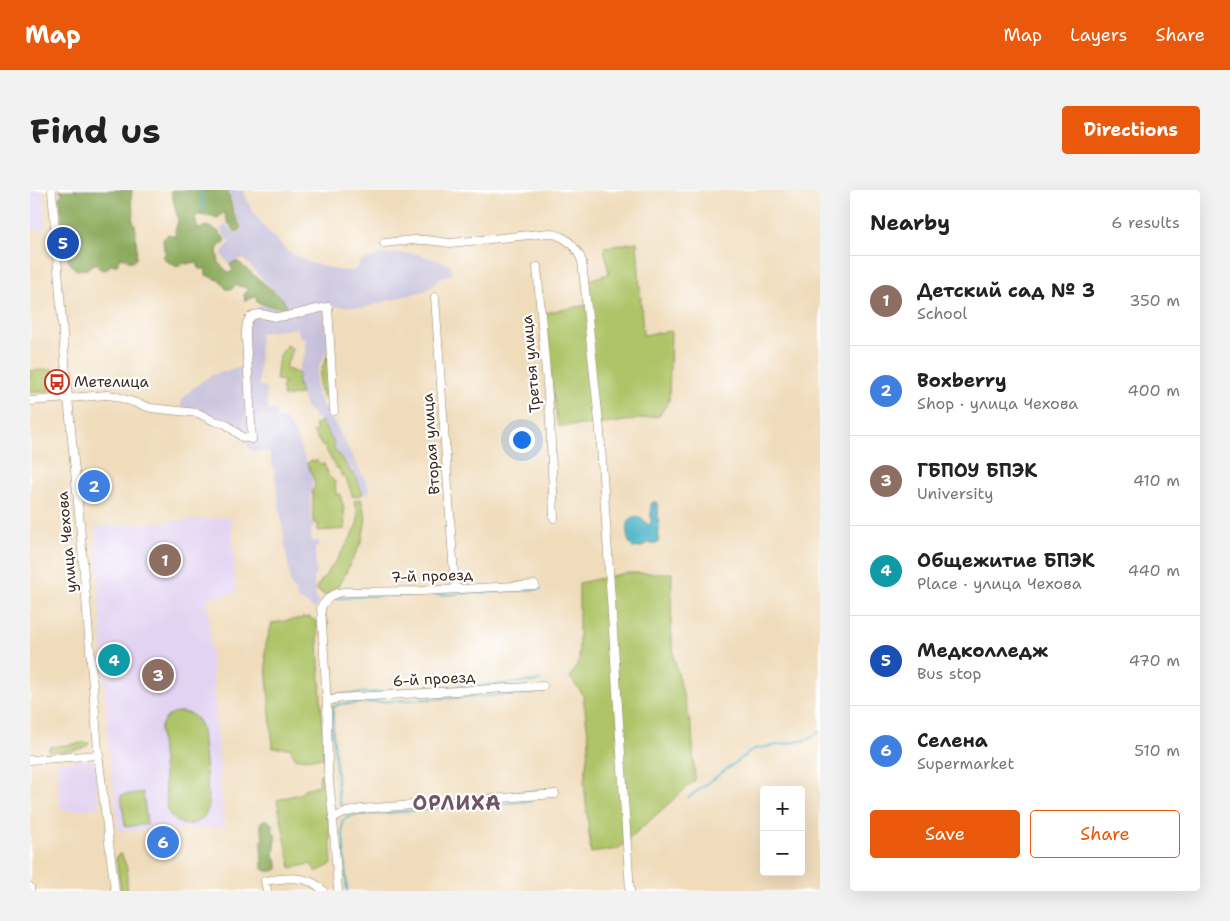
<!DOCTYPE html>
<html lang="en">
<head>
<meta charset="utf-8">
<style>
	body { margin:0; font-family:"Shantell Sans",sans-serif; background:#f2f2f2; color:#222 }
	.controls { position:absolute; right:15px; bottom:15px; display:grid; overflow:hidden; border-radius:5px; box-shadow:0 5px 20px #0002 }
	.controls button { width:45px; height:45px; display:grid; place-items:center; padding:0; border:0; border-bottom:1px solid #e0e0e0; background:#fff; color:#222; font:25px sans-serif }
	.you { position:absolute; left:491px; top:249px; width:18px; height:18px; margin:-12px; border:4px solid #fff; border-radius:50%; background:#1a73e8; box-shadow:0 0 0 8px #1a73e833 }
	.badge { display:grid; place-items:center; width:32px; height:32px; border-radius:50%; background:#ea580c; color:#fff; font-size:16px; font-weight:700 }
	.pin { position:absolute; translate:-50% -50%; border:2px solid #fff; box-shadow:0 1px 5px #0006 }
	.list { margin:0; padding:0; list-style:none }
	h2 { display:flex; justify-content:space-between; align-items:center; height:65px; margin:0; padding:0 20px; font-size:21px }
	h2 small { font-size:16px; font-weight:400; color:#767676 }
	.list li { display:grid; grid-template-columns:32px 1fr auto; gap:15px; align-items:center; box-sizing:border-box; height:90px; padding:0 20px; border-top:1px solid #e0e0e0 }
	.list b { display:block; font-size:19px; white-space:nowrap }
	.list p { margin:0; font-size:16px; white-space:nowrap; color:#767676 }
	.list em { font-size:16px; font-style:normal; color:#767676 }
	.actions { display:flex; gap:10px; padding:15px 20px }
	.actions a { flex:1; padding:11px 0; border:1px solid #ea580c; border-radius:5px; text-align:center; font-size:18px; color:#ea580c }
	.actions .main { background:#ea580c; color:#fff }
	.map { position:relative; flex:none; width:790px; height:701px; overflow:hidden; border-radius:5px }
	header { display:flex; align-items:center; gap:30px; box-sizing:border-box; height:70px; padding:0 25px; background:#ea580c; color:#fff }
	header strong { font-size:24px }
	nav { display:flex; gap:28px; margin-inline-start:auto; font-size:18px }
	.intro { display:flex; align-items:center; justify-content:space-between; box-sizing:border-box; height:120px; padding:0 30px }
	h1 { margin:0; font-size:35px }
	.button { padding:12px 22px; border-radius:5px; background:#ea580c; color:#fff; font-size:18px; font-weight:700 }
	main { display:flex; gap:30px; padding:0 30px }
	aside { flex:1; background:#fff; border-radius:5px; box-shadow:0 5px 20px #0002 }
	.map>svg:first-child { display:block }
</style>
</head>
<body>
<header>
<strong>Map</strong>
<nav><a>Map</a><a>Layers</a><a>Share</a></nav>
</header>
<div class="intro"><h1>Find us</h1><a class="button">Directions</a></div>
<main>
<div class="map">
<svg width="790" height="701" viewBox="0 0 790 701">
	<rect width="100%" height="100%" fill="#fff"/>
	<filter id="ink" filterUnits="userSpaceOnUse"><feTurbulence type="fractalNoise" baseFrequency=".02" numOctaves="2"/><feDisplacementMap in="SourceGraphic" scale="10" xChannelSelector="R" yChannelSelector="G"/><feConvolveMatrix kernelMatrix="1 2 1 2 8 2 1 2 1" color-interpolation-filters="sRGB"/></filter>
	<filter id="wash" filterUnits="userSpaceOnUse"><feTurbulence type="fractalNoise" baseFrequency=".0096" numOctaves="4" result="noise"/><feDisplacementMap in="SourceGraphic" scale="20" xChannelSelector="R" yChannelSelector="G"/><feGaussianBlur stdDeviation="1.12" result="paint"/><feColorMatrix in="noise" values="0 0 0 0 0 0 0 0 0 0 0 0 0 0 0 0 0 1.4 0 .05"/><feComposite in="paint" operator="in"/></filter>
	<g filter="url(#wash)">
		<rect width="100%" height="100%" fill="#f0dcbb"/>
		<path fill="#e3d3f2" d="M 0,0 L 13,0 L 15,38 L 0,39 Z
			M 201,327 L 206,404 L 177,407 L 194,637 L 89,641 L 78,553 L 65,337 Z
			M 64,569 L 69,618 L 31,621 L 27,572 Z"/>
		<path fill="#c6c0da" d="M 198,0 L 213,0 L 222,21 L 238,41 L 258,62 L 278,72 L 307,80 L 322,81 L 326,79 L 331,71 L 352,64 L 383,63 L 420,74 L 423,84 L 412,87 L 397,100 L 332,118 L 324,117 L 294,116 L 299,156 L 289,177 L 285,193 L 288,206 L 293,216 L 302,229 L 309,241 L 335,290 L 340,302 L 333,304 L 324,283 L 321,284 L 303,256 L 305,254 L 289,228 L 285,229 L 282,221 L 279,222 L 277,218 L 276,218 L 267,191 L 269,184 L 267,183 L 277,159 L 275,159 L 276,147 L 270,148 L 267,138 L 230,143 L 229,196 L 236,197 L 238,220 L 246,220 L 247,229 L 252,227 L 265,243 L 283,289 L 282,299 L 280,301 L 281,332 L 283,332 L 284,337 L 281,338 L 282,351 L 289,351 L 289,357 L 285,358 L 286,384 L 284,386 L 284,398 L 288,414 L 285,419 L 267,408 L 266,402 L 261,396 L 244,280 L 239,262 L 221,261 L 208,241 L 177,229 L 151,217 L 152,210 L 162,199 L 179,186 L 214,176 L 214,134 L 217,125 L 232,115 L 249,119 L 259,117 L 252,107 L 238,95 L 214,69 L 206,70 L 199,74 L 191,64 L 200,52 L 196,48 L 190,38 L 196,35 L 207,44 L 213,39 L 206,26 Z"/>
		<path fill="#afc468" stroke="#757743" d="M 607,52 L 613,145 L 641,141 L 639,211 L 629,226 L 575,234 L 528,236 L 520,183 L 515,123 L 557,115 L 554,91 L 579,84 L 574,57 Z
			M 257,155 L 263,159 L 255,178 L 269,184 L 267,191 L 271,204 L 254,207 L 252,198 L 254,191 L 246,190 L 249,167 Z
			M 299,164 L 300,206 L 295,208 C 283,200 292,173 299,164 Z
			M 23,179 L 25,200 L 0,203 L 0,181 Z
			M 291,231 L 305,255 L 303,257 L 313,271 L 314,271 L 321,284 L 324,283 L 333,304 L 323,307 L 315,286 L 312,287 L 309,279 L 306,278 L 294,256 L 292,256 L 283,242 L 287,240 L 284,235 Z
			M 282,270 L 284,272 L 287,270 L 291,274 L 294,274 L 298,285 L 305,292 L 306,305 L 310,304 L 314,319 L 315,339 L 288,341 L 288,333 L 284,333 L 283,331 L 283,305 L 282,304 L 282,300 L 284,300 L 285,292 L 277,273 Z
			M 331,309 L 336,328 L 332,351 L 313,388 L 306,399 L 296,406 L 285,399 C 296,384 329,343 328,327 C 328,322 326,316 324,311 Z
			M 596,383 L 642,383 L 641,436 L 644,468 L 662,540 L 665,590 L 588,659 L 561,663 L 554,593 L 559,551 L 553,505 L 540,487 L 549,471 L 549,393 Z
			M 279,427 L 287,432 L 294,568 L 266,569 L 260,558 L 243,558 L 235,463 L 236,454 L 242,433 Z
			M 147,522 C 161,521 170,528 172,541 L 179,616 C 173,640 143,641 137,617 L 130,540 C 132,530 138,525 147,522 Z
			M 52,553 L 59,553 L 59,554 C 53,561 27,563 18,561 L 19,558 L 21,557 Z
			M 290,584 L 296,584 L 302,674 L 286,682 L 281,674 L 261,678 L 247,610 L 272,603 L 274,599 L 289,595 Z
			M 113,602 L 117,634 L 95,637 L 91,605 Z
			M 89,664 L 92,665 L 97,678 L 97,692 L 98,701 L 91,701 L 86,669 L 87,666 Z"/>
		<path fill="#8baa5c" stroke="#636a3d" d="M 29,0 L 102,0 L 101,10 L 104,23 L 102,29 L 105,35 L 106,42 L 105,45 L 107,58 L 106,69 L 104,71 L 98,71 L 96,68 L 89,68 L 87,75 L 81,75 L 76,80 L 70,79 L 66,74 L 63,74 L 56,80 L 53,79 L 47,80 C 35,72 35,58 33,44 L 34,42 L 32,39 L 33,34 L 31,27 L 33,24 L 30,20 L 31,12 L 29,10 L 28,8 L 33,3 Z
			M 141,0 L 197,0 L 204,24 L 211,38 L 209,41 L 206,42 L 198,33 L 194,22 L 188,28 L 170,25 L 165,26 L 167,37 L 170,39 L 175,36 C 186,39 191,41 196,52 L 190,55 L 187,60 L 189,73 L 199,83 L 203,81 L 200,74 L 204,72 L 208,72 L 252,108 L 258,117 C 247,118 237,116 227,112 L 226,106 L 215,111 L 214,105 L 219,99 L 206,95 L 202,99 L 196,99 L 191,91 L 176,85 L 176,79 L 169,79 L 167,72 L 156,74 L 153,73 L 147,77 L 135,70 L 133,66 L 136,63 L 134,60 L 133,49 L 138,44 L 146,47 L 145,41 L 148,31 Z
			M 233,630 L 238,630 L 242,634 L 243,641 L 246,647 L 244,666 L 248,674 L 248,679 L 243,681 L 236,681 L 232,678 L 231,654 L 233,647 L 230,634 Z"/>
		<path fill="#48b3c6" stroke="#426e72" d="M 623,312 L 626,312 L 628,315 L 629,340 L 628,353 L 617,353 L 612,357 L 603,358 C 588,340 603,311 619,336 L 621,332 L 621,314 Z"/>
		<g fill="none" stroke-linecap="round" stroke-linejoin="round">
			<path stroke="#48b3c6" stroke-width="2" d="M 171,0 L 174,21
				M 406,405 L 511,399
				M 303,409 L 334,406 L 379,405
				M 300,505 L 469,494 L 510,491
				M 459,605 L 524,599
				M 659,607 L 724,559 L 777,550 L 790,542
				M 330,616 L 312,617 L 309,611 L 303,542 L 303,518 L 307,515 L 310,514 L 506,503
				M 317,701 L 312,631 C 320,624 332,624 343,624 L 501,611"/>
		</g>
	</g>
	<g filter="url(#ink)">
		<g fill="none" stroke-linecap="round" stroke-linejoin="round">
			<defs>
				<path id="minor" d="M 22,0 L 37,197 L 50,334 L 69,572 L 85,701
					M 354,53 L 384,50 L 396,50 L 420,53 L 520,43 C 537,47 546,56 552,71 L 570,241 L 600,701
					M 507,77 L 520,229 L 524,328
					M 405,107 L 425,399
					M 0,211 L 77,205 L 85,206 L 121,218 L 168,223 L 184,231 L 196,234 L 212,247 L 222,249 L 216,148 C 216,141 215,131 222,126 C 229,121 240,127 248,127 C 266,126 281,119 298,117 L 304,221
					M 297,512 L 308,508 L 513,496
					M 0,570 L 69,565
					M 303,628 L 317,622 L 331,619 L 525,604
					M 0,697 L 0,701
					M 237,701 L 235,691 C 254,688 280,684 293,701
					M 308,701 L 303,628 L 298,581 L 297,512 L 291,417 C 299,407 301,403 315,402 L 392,401 L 505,395"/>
			</defs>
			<use href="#minor" stroke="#96836c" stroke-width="9"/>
			<use href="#minor" stroke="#fff" stroke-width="8"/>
		</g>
	</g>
	<defs>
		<symbol id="bus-ring" viewBox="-11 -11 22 22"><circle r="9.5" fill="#fff" stroke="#c8321e" stroke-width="1.5"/><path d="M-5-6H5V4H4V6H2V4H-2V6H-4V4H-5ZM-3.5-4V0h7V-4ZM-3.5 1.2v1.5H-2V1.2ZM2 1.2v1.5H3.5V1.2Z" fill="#c8321e"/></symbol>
	</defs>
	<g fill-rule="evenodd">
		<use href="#bus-ring" x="13" y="178" width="28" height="28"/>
	</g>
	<g text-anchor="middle" stroke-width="4.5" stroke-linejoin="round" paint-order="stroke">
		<g font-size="15" fill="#3b2a1e" stroke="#fff">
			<text transform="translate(501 174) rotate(-95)" y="5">Третья улица</text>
			<text transform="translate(401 254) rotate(-94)" y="5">Вторая улица</text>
			<text transform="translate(37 352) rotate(-95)" y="5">улица Чехова</text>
			<text transform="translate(402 386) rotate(-2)" y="5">7-й проезд</text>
			<text transform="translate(404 489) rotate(-3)" y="5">6-й проезд</text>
		</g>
		<g font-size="15" fill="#3b2a1e" stroke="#fff" text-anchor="start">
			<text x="44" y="197">Метелица</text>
		</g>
		<g font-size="20" font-weight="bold" letter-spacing="1" fill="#715665" stroke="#fff">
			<text x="427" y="620">ОРЛИХА</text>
		</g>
	</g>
</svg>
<div class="controls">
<button>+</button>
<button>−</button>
</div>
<div class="you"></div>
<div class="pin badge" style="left:135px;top:370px;background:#8d6e63">1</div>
<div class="pin badge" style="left:64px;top:296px;background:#3f7fe0">2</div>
<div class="pin badge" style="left:128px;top:485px;background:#8d6e63">3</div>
<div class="pin badge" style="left:84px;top:470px;background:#0f9aa8">4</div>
<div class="pin badge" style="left:33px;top:53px;background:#1a4fb4">5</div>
<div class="pin badge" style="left:133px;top:652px;background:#3f7fe0">6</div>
</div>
<aside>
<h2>Nearby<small>6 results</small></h2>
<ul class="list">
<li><span class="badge" style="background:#8d6e63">1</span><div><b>Детский сад № 3</b><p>School</p></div><em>350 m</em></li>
<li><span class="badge" style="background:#3f7fe0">2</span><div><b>Boxberry</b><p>Shop · улица Чехова</p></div><em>400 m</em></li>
<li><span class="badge" style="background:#8d6e63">3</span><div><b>ГБПОУ БПЭК</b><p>University</p></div><em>410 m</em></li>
<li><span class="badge" style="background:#0f9aa8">4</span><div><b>Общежитие БПЭК</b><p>Place · улица Чехова</p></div><em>440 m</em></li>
<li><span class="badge" style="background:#1a4fb4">5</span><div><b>Медколледж</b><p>Bus stop</p></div><em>470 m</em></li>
<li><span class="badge" style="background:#3f7fe0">6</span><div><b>Селена</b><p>Supermarket</p></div><em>510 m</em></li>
</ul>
<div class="actions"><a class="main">Save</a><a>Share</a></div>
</aside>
</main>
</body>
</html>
